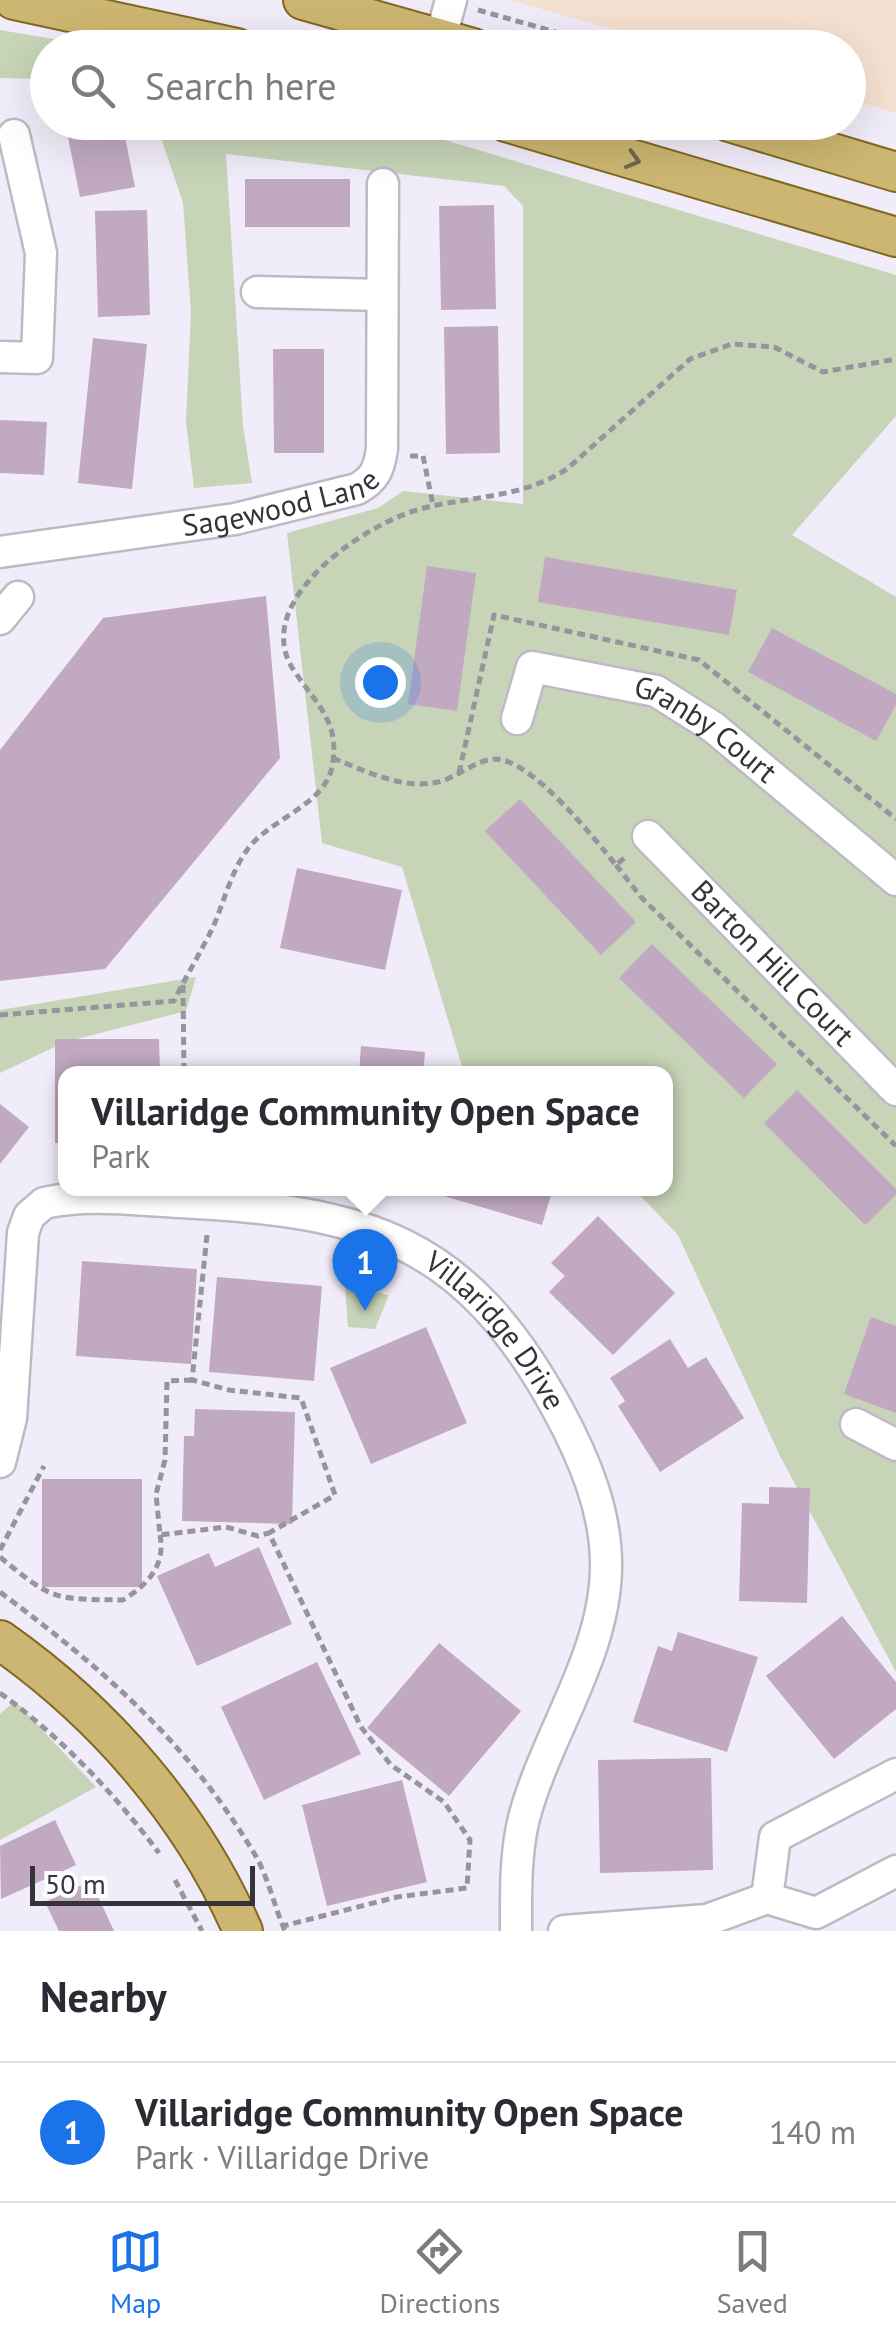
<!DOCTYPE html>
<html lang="en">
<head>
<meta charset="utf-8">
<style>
	body { margin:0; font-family:"PT Sans",sans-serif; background:#f2f2f3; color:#2b2b33 }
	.scale { position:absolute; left:30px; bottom:25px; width:225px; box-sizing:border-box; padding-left:10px; border:5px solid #353338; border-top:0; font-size:28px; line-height:35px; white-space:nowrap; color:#353338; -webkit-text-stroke:8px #fcfbfe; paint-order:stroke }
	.you { position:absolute; left:380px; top:682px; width:35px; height:35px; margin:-25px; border:8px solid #fff; border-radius:50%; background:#1a73e8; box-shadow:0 0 0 15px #1a73e833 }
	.badge { display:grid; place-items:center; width:65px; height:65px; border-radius:50%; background:#1a73e8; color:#fff; font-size:32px; font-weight:700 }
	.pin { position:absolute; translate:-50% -82px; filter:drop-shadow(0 2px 5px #0008) }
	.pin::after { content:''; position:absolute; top:52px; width:35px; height:30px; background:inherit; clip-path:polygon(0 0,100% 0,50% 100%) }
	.popup { position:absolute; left:58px; top:1066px; width:615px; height:130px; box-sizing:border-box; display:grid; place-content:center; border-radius:20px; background:#fff; filter:drop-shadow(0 2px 8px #0005); font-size:32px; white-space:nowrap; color:#7c7c81 }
	.popup b { font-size:38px; color:#2b2b33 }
	.popup::after { content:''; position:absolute; left:50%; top:100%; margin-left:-20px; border:20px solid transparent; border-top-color:#fff }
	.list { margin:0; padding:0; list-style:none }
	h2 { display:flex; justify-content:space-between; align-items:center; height:130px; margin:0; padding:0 40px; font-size:42px }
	h2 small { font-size:32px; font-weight:400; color:#7c7c81 }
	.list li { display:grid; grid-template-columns:65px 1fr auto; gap:30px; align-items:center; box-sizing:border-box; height:140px; padding:0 40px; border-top:2px solid #e1e1e2 }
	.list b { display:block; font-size:38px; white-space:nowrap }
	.list p { margin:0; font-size:32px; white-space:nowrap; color:#7c7c81 }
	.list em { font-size:32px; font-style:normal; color:#7c7c81 }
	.icon { flex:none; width:55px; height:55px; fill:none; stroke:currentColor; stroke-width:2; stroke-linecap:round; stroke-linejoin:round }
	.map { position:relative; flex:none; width:896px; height:1931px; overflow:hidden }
	.search { position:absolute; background:#fff; box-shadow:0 10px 40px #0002; left:30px; right:30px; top:30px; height:110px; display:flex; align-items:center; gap:25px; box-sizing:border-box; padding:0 35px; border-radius:55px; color:#7c7c81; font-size:38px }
	.sheet { height:270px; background:#fff }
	nav { display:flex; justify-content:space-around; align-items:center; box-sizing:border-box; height:140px; border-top:2px solid #e1e1e2; background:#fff; font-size:28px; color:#7c7c81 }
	nav a { display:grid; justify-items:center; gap:5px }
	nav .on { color:#1a73e8 }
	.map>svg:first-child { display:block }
</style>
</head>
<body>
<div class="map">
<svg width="896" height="1931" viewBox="0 0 896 1931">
	<rect width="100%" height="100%" fill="#f1ecf9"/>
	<path fill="#f4e1d1" d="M 510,0 L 896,0 L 896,113 L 849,99 L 848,48 L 674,47 Z"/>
	<path fill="#c7d4b7" d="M 0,30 L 99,47 L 48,48 L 47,79 L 0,78 Z
		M 156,123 L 388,123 L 896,275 L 896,416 L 792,535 L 896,597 L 896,1672 L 780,1456 L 678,1235 L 634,1189 L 665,1188 L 665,1074 L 464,1073 L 402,867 L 322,843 L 287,533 L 378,508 L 403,491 L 523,504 L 523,206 L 504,186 L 226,154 L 243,426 L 252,483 L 194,488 L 186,422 L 191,311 L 183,203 Z
		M 196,977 L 186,1011 L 65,1042 L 0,1073 L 0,1010 Z
		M 345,1286 L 389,1295 L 375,1329 L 348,1327 Z
		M 15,1701 L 96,1787 L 0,1840 L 0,1714 Z"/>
	<path fill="#c0a9c1" d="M 65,122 L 122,122 L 135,187 L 80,197 Z
		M 245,179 L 350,179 L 350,227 L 245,227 Z
		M 494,205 L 496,309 L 441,310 L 439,206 Z
		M 147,210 L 150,315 L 98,317 L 95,211 Z
		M 498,326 L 500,453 L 446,454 L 444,327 Z
		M 93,338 L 147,344 L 132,489 L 78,483 Z
		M 273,349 L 324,349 L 324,453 L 274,453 Z
		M 0,420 L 47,422 L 44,475 L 0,473 Z
		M 545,557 L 737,590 L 729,635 L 538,602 Z
		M 427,566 L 476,573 L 457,711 L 408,704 Z
		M 266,596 L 280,758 L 105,969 L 0,981 L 0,750 L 103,618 Z
		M 772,628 L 896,694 L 896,705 L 876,741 L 748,672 Z
		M 520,799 L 636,922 L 601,955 L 485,831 Z
		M 297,868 L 402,890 L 385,970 L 280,948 Z
		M 652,944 L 777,1064 L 744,1098 L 619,978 Z
		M 55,1039 L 159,1039 L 160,1074 L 65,1074 L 65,1143 L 55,1143 Z
		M 361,1046 L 425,1052 L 423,1074 L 359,1074 Z
		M 797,1090 L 896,1189 L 896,1195 L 865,1225 L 764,1123 Z
		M 0,1104 L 29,1127 L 0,1164 Z
		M 439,1188 L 553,1188 L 542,1225 L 437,1194 Z
		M 598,1216 L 675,1293 L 613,1355 L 549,1292 L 565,1276 L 551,1263 Z
		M 82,1261 L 197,1269 L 191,1364 L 76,1356 Z
		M 217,1277 L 322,1286 L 314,1381 L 209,1372 Z
		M 871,1317 L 896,1326 L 896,1413 L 844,1394 Z
		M 426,1327 L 467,1423 L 371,1464 L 330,1368 Z
		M 670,1339 L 688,1368 L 706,1357 L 744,1418 L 660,1472 L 618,1406 L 625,1401 L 610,1378 Z
		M 195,1409 L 295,1412 L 292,1524 L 182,1521 L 184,1436 L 194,1436 Z
		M 42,1479 L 142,1479 L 142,1587 L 42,1587 Z
		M 769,1487 L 810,1488 L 807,1603 L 739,1601 L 742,1503 L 769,1504 Z
		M 259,1547 L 292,1624 L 197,1666 L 157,1576 L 209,1553 L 215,1567 Z
		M 842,1616 L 896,1682 L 896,1709 L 834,1759 L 766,1676 Z
		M 678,1632 L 758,1657 L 727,1752 L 633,1722 L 658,1646 L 672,1651 Z
		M 439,1643 L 521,1711 L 449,1796 L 367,1728 Z
		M 317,1662 L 361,1754 L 264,1800 L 221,1707 Z
		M 711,1758 L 713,1870 L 600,1873 L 598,1760 Z
		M 402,1780 L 427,1882 L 327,1906 L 302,1805 Z
		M 55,1820 L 76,1865 L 1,1899 L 0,1846 Z
		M 91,1881 L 114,1931 L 59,1931 L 45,1902 Z"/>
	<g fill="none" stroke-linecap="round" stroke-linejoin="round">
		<defs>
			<g id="minor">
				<path d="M 438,48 L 451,0"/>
				<path d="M 257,292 L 382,295"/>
				<path d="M 0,357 L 37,358 L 41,253 L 14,135"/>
				<path id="s1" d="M 0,552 L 235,519 L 357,489 C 375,479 379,469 382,449 L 383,184"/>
				<path d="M 0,619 L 18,597"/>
				<path id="s2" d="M 517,719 L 532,667 L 656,691 L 713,727 L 896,880"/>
				<path id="s3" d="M 648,836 L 896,1090"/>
				<path d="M 856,1424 L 896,1445"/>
				<path id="s4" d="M 0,1462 L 11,1418 L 23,1233 L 29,1216 L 44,1203 C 87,1193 137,1200 180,1202 C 367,1211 465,1239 558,1410 C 584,1458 607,1512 606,1568 C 605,1655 546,1735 524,1818 C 515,1855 516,1893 516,1931"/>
				<path d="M 767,1898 L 775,1837 L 896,1774"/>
				<path d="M 767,1898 L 816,1913 L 896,1871"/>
				<path d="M 564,1931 L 707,1920 L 767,1898"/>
			</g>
			<path id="major" d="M 14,0 L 237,48
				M 303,0 L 473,48
				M 506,122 L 896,237
				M 729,122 L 896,172
				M 0,1640 C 104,1713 192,1814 243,1931"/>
		</defs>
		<use href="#minor" stroke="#bfb9c6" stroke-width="35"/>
		<use href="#major" stroke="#826820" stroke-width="42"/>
		<path stroke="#97949d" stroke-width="5" stroke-dasharray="8 5" stroke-linecap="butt" d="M 478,10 L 612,48
			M 410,456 L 423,456 L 433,505
			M 333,758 C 365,771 403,790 438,782 C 457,778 476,759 496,759 C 532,760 594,838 616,865 L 628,855
			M 459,773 L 494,615 L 699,660 L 896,819
			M 616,865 L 641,897 L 896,1146
			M 183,985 L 184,1074
			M 0,1015 L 174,1001 C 186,976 201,952 213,927 C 224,902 231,872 247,850 C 269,819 324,806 332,767 C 341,723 317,705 295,672 C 261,624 310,573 347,546 C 374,527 404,511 437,505 C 483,496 527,495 567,469 L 690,359 L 732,344 L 774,347 L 823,372 L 896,359
			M 207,1235 L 192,1380 L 229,1390 L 301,1398 L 335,1495 L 269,1533 L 361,1727 L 391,1765 L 444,1802 L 470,1840 L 467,1888 L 397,1897 L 283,1926
			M 192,1380 L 167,1381 L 165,1460 L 156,1494 L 160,1535 L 226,1527 L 258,1536 L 269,1533
			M 0,1550 L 44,1466
			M 0,1557 C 53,1601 54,1599 123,1600 C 147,1585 166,1566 160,1535
			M 0,1592 C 104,1670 186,1740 254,1853 C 268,1876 274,1906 285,1931
			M 0,1693 C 61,1737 114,1793 159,1853
			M 175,1880 L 202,1931"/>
		<use href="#minor" stroke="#fff" stroke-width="30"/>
		<use href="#major" stroke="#cdb671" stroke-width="38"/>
	</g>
	<defs><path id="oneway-chevron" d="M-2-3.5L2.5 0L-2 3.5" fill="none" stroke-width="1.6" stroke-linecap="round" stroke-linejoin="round" transform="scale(2.5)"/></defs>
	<use stroke="#72674f" href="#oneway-chevron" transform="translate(633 160) rotate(16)"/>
	<g text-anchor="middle" stroke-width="9" stroke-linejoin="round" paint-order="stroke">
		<g font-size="30" fill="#353338" stroke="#fcfbfe">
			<text dy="10" stroke="none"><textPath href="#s1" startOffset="285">Sagewood Lane</textPath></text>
			<text dy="10" stroke="none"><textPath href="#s2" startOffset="242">Granby Court</textPath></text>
			<text dy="10" stroke="none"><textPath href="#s3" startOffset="178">Barton Hill Court</textPath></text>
			<text dy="10" stroke="none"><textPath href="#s4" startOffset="762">Villaridge Drive</textPath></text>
		</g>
	</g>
</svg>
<div class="scale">50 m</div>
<div class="you"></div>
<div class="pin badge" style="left:365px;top:1311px">1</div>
<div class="popup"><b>Villaridge Community Open Space</b>Park</div>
<div class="search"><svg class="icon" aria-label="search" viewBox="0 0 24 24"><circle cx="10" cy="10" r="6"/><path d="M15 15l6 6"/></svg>Search here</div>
</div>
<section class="sheet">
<h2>Nearby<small></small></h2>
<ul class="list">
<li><span class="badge">1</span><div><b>Villaridge Community Open Space</b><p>Park · Villaridge Drive</p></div><em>140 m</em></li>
</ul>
</section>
<nav>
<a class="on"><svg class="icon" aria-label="map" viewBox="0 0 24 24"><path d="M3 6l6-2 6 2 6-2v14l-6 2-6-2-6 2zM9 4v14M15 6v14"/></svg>Map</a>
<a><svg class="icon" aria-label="directions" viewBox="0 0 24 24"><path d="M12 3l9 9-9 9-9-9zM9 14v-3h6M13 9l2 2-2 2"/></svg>Directions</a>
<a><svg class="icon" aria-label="saved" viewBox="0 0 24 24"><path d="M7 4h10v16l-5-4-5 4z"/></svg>Saved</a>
</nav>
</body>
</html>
